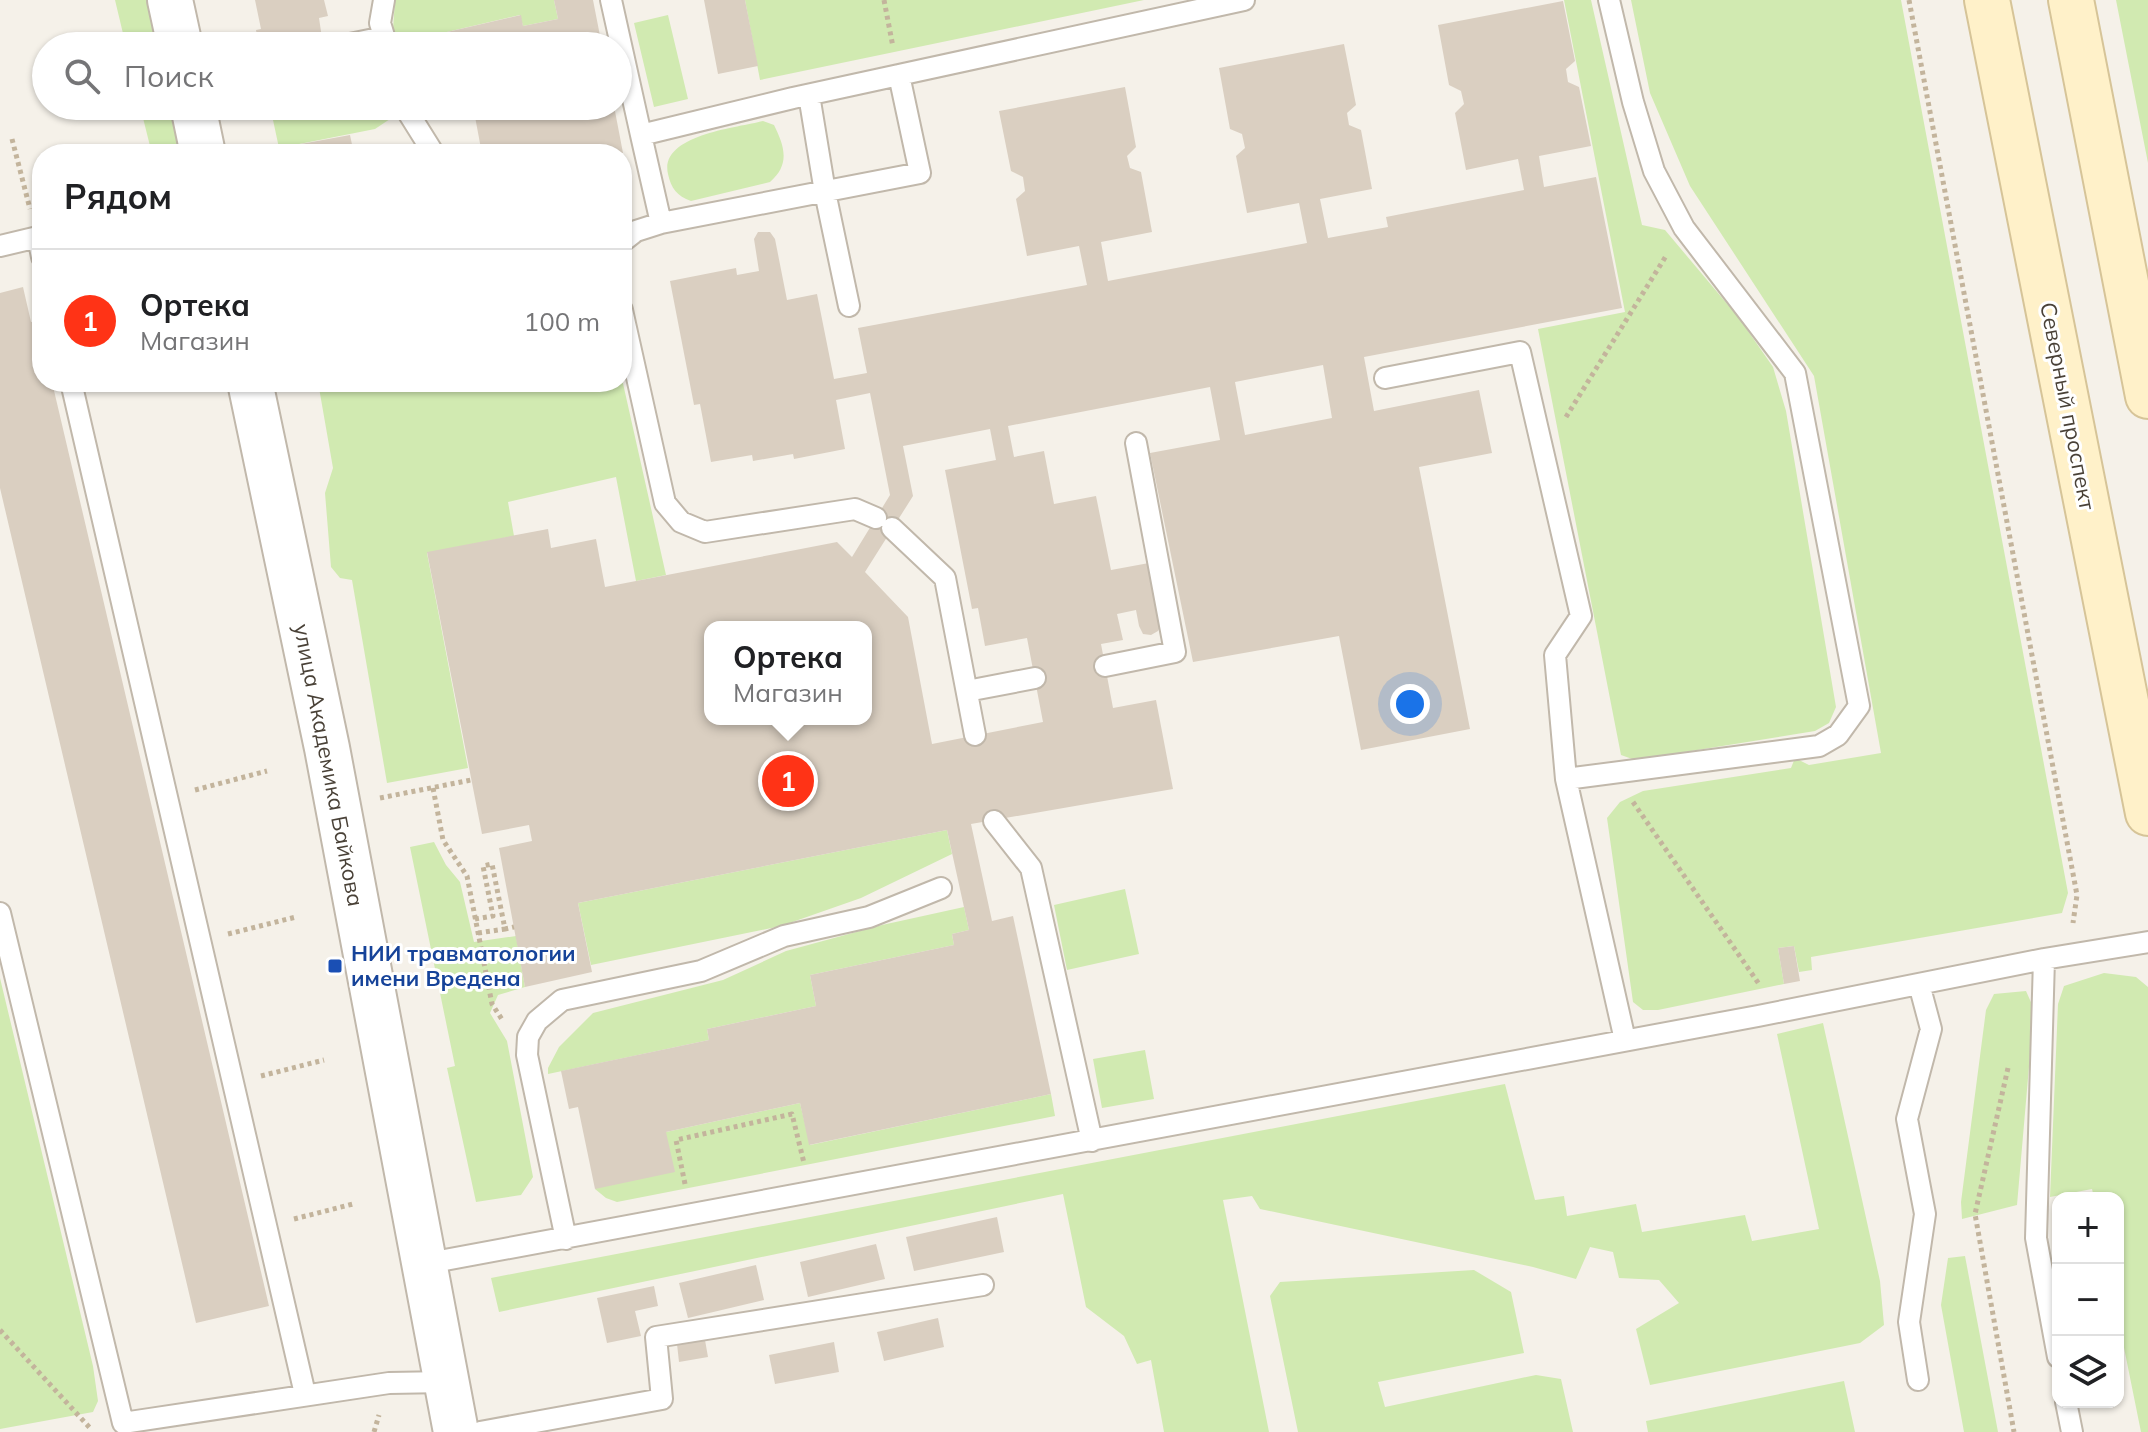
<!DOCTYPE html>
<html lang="ru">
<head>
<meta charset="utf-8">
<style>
	body { margin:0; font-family:Mulish,sans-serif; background:#f6f6f6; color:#202124 }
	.controls { position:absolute; right:24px; bottom:24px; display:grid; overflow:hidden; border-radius:16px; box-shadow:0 2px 6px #0004 }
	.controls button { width:72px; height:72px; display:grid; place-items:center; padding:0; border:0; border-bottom:2px solid #e0e0e0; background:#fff; color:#202124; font:40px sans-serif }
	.you { position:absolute; left:1410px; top:704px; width:28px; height:28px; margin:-20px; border:6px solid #fff; border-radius:50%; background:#1a73e8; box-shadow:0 0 0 12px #1a73e833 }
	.badge { display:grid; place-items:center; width:52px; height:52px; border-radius:50%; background:#ff3316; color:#fff; font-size:26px; font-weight:700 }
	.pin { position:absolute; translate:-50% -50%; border:4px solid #fff; box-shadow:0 2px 8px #0006 }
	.popup { position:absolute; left:704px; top:621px; width:168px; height:104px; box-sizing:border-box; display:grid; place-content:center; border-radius:16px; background:#fff; filter:drop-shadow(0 2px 6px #0005); font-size:26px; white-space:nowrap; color:#757577 }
	.popup b { font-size:30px; color:#202124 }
	.popup::after { content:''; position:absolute; left:50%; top:100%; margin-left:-16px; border:16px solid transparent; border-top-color:#fff }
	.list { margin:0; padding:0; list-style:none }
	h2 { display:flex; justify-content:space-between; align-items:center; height:104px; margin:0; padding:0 32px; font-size:34px }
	h2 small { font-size:26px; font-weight:400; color:#757577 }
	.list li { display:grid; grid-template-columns:52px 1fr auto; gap:24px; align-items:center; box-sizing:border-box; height:144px; padding:0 32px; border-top:2px solid #e0e0e0 }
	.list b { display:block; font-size:30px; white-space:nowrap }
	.list p { margin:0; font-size:26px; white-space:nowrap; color:#757577 }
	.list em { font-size:26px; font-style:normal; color:#757577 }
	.icon { flex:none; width:44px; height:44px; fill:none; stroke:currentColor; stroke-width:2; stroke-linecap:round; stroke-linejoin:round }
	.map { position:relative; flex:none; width:2148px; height:1432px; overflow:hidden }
	.search { position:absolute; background:#fff; box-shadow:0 2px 6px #0004; left:32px; top:32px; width:600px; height:88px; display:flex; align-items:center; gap:20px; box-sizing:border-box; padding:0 28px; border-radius:44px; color:#757577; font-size:30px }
	.panel { position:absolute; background:#fff; box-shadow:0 2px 6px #0004; left:32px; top:144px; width:600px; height:248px; border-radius:32px }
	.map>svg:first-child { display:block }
</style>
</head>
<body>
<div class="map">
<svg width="2148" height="1432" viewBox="0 0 2148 1432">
	<rect width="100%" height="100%" fill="#f5f1e9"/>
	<path fill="#d1eab1" d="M 115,0 L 150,0 L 159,46 L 126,46 Z
		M 395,0 L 554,0 L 558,19 L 523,26 L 520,15 L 434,35 L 399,46 L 393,29 Z
		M 745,0 L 1144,0 L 760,80 Z
		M 1564,0 L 1591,0 L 1642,225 L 1665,230 L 1739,318 L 1773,367 L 1786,411 L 1836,707 L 1829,723 L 1815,731 L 1635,760 L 1621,755 L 1538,329 L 1625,312 Z
		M 1631,0 L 1901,0 L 2068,893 L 2062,913 L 1811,957 L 1812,970 L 1799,972 L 1794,946 L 1778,948 L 1784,984 L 1658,1010 L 1643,1010 L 1633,1002 L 1607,818 L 1620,802 L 1643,791 L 1791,768 L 1795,758 L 1809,765 L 1881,753 L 1814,376 L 1690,186 L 1650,93 Z
		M 2116,0 L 2148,0 L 2148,163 Z
		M 668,15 L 688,99 L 654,107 L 634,23 Z
		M 140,106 L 172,106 L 181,154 L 152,154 Z
		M 270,106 L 387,106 L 390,119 L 375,129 L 279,148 Z
		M 763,121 L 774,125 C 785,147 790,165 770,182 L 691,201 C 677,196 671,188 668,174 C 659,135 736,128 763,121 Z
		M 622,379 L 666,575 L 636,581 L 616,477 L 508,502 L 514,536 L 427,553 L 468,768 L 387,783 L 352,580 L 340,578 L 331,567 L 325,493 L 333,468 L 318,382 L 622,382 Z
		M 947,830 L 952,854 L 861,898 L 781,926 L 591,965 L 578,903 Z
		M 434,842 L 446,865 L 460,882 L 474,942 L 516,936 L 525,987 L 498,995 L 490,1013 L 507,1041 L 533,1177 L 521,1195 L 476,1202 L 447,1068 L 455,1066 L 410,847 Z
		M 1125,889 L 1139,954 L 1067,970 L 1054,905 Z
		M 964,907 L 969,930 L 952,934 L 954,945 L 810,975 L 816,1006 L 707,1029 L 709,1040 L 548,1074 L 548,1068 L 559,1047 L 593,1013 L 723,980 L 786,951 L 882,925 Z
		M 2104,973 L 2136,977 L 2148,987 L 2148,1432 L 2141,1432 L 2118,1318 L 2118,1198 L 2094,1198 L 2092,1189 L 2050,1197 L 2058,1004 L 2064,986 Z
		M 0,978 L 93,1366 L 98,1401 L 93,1412 L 0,1429 Z
		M 2026,991 L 2034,1009 L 2017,1205 L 1962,1219 L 1961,1202 L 1986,1010 L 1994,994 Z
		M 1823,1023 L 1880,1281 L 1884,1325 L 1860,1343 L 1650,1385 L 1636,1329 L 1679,1303 L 1659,1280 L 1619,1278 L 1613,1252 L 1590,1247 L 1576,1279 L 1533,1267 L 1260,1209 L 1252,1196 L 1223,1200 L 1269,1432 L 1164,1432 L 1151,1360 L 1137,1364 L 1124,1336 L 1086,1307 L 1063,1194 L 499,1312 L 491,1278 L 1505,1084 L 1535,1200 L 1564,1196 L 1567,1216 L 1636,1204 L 1642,1232 L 1745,1215 L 1752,1241 L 1819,1229 L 1777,1034 Z
		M 1145,1050 L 1154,1099 L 1102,1108 L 1093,1059 Z
		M 1051,1094 L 1055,1116 L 617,1202 L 606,1198 L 595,1189 L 666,1132 L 800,1103 L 810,1145 Z
		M 1965,1256 L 1998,1432 L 1964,1432 L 1941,1305 L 1948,1258 Z
		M 1474,1270 L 1511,1292 L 1524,1353 L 1378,1382 L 1385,1407 L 1536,1375 L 1561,1379 L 1573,1432 L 1298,1432 L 1270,1296 L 1280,1282 Z
		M 1844,1381 L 1855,1432 L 1648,1432 L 1646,1421 Z"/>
	<path fill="#dacfc1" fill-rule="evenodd" d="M 255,0 L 324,0 L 328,16 L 319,18 L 322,38 L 281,46 L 259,46 L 256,30 L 261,29 Z
		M 554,0 L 593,0 L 602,46 L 437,46 L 434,35 L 521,15 L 523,26 L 558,19 Z
		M 704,0 L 745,0 L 758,66 L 718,74 Z
		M 1563,1 L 1575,61 L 1566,69 L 1568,82 L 1579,87 L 1591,146 L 1539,156 L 1544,187 L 1596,177 L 1622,308 L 1364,357 L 1374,411 L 1479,390 L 1492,453 L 1419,467 L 1470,729 L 1361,750 L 1339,636 L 1193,662 L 1150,453 L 1220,440 L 1210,387 L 1008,426 L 1014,457 L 1044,451 L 1054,504 L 1096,496 L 1111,570 L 1149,563 L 1160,627 L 1158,631 L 1151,635 L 1143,634 L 1139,626 L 1136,610 L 1117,614 L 1123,640 L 1101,644 L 1113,708 L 1156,700 L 1173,789 L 971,824 L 992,921 L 1013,916 L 1051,1094 L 809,1145 L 800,1103 L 666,1132 L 675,1172 L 595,1189 L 578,1107 L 569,1109 L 561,1071 L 709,1040 L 707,1029 L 816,1006 L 810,975 L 954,945 L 952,934 L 969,930 L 947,830 L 578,903 L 592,972 L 525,987 L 499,848 L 532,841 L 529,825 L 482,834 L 427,552 L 548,529 L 551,548 L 596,539 L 605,587 L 837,542 L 852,557 L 890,495 L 870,393 L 836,400 L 845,449 L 794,459 L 793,454 L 753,461 L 752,455 L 711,462 L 700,404 L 694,405 L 670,281 L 736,268 L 737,275 L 759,271 L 754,239 L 758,232 L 770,232 L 775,239 L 787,300 L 817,294 L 834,379 L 867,373 L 858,328 L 1087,285 L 1079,246 L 1027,256 L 1016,199 L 1025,191 L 1023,177 L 1011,171 L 999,111 L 1125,87 L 1136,147 L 1127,156 L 1130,168 L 1141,172 L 1152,232 L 1101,242 L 1108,281 L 1307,243 L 1299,203 L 1247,213 L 1236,156 L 1245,148 L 1242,134 L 1230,129 L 1219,68 L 1344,44 L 1356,105 L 1347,113 L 1349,125 L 1361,130 L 1372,189 L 1320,199 L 1328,238 L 1388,227 L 1386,217 L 1524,190 L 1518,159 L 1466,170 L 1455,113 L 1464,104 L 1461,91 L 1449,85 L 1438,25 ZM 1323,365 L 1332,418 L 1245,435 L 1235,382 ZM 990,429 L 996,460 L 945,470 L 972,609 L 978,608 L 985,646 L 1027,638 L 1043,722 L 932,744 L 908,617 L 865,572 L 913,496 L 903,446 ZM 710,627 L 866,627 L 866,719 L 710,719 Z
		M 473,106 L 614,106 L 623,153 L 482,154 Z
		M 350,135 L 354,154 L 280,154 L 279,148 Z
		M 23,287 L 31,322 L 38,321 L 42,339 L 42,382 L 52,382 L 269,1306 L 196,1323 L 0,488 L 0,293 Z
		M 1794,946 L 1800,981 L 1784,984 L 1778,948 Z
		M 997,1217 L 1004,1252 L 914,1271 L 906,1237 Z
		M 876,1244 L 885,1279 L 808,1297 L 800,1262 Z
		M 756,1265 L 764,1300 L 688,1318 L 679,1283 Z
		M 654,1286 L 658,1306 L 635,1311 L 641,1336 L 607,1343 L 597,1298 Z
		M 938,1318 L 944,1347 L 884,1361 L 877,1332 Z
		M 705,1340 L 708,1357 L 679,1362 L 677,1344 Z
		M 834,1342 L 839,1372 L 775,1384 L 769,1355 Z"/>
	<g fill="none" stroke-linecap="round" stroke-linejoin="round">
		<defs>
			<path id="service" d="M 384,0 L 380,23 L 387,46
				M 611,0 L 641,135
				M 340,46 L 384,37
				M 809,95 L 825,192 L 849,306
				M 404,106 L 434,154
				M 661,223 L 920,173 L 899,75
				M 622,242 L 636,231 L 661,223 L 641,135 L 793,98 L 1244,0
				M 0,246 L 38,237 L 42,257
				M 622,310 L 665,503 L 681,522 L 705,532 L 855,509 L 876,518
				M 1385,378 L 1520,352 L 1581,616 L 1555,655 L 1566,779 L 1819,746 L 1838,735 L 1859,706 L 1795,373 L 1684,228 L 1654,171 L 1633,102 L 1609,0
				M 71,382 L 305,1394
				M 892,528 L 945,578 L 975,735
				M 1105,666 L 1175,652 L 1136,443
				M 967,691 L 1035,678
				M 1566,779 L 1625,1040
				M 994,821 L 1031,868 L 1092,1141
				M 0,913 L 123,1423 L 389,1383 L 446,1382
				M 2044,959 L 2036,1238 L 2058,1357
				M 566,1239 L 527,1055 L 528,1037 L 537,1021 L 562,1000 L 701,971 L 784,936 L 869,917 L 941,888
				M 423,1264 L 1758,1016 L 2044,959 L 2148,942
				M 1918,1380 L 1909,1322 L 1925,1214 L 1907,1119 L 1931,1029 L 1919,984
				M 2066,1402 L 2072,1432
				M 480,1432 L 662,1399 L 656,1337 L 983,1285"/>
			<path id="tertiary" d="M 170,0 L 180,46
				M 193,106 L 203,154
				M 250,382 L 327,748 L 456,1432"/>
			<path id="secondary" d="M 1987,0 L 2148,813
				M 2071,0 L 2148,396"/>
		</defs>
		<use href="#service" stroke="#c1b8ab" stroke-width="24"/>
		<use href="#tertiary" stroke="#c1b8ab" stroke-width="48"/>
		<use href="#secondary" stroke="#d6c498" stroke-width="48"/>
		<path stroke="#c3b49c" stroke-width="5" stroke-dasharray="4 4" stroke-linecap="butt" d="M 884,0 L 893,47
			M 1909,0 L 2077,895 L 2073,923
			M 12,139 L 30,209
			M 1566,417 L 1666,256
			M 433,788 L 443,840 L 467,876 L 492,1004 L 503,1021
			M 195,790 L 267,771
			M 380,798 L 471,780
			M 1633,802 L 1759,984
			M 475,919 L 493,916 L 483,866 L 492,864 L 505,929 L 514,927
			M 478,933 L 505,929
			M 228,934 L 296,917
			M 2008,1068 L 1975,1214 L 2014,1432
			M 261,1076 L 324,1060
			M 685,1184 L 676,1140 L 792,1114 L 804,1163
			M 294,1219 L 353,1204
			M 0,1330 L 90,1428
			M 374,1432 L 379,1415"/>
		<use href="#service" stroke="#fff" stroke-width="20"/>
		<use href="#tertiary" stroke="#fff" stroke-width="44"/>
		<use href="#secondary" stroke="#fff1c9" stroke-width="44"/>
	</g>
	<rect fill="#1a4fb4" stroke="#fff" stroke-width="3" x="327" y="958" width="16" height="16" rx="4"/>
	<g text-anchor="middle" stroke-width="6" stroke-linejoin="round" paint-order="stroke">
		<g font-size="22" fill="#494137" stroke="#fff">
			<text transform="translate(2068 406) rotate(79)" y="8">Северный проспект</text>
			<text transform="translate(329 765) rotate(79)" y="8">улица Академика Байкова</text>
		</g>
		<g font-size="22" font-weight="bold" fill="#164399" stroke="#fff" text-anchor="start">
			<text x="351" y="961">НИИ травматологии<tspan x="351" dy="25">имени Вредена</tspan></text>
		</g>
	</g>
</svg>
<div class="controls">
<button>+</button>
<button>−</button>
<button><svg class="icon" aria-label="layers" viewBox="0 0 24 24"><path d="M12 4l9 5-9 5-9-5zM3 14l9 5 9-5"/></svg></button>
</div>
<div class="you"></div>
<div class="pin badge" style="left:788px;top:781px">1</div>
<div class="popup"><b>Ортека</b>Магазин</div>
<div class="search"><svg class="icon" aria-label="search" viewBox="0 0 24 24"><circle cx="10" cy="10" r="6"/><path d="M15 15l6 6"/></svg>Поиск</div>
<section class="panel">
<h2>Рядом<small></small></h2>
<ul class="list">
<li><span class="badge">1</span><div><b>Ортека</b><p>Магазин</p></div><em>100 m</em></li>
</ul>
</section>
</div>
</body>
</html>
